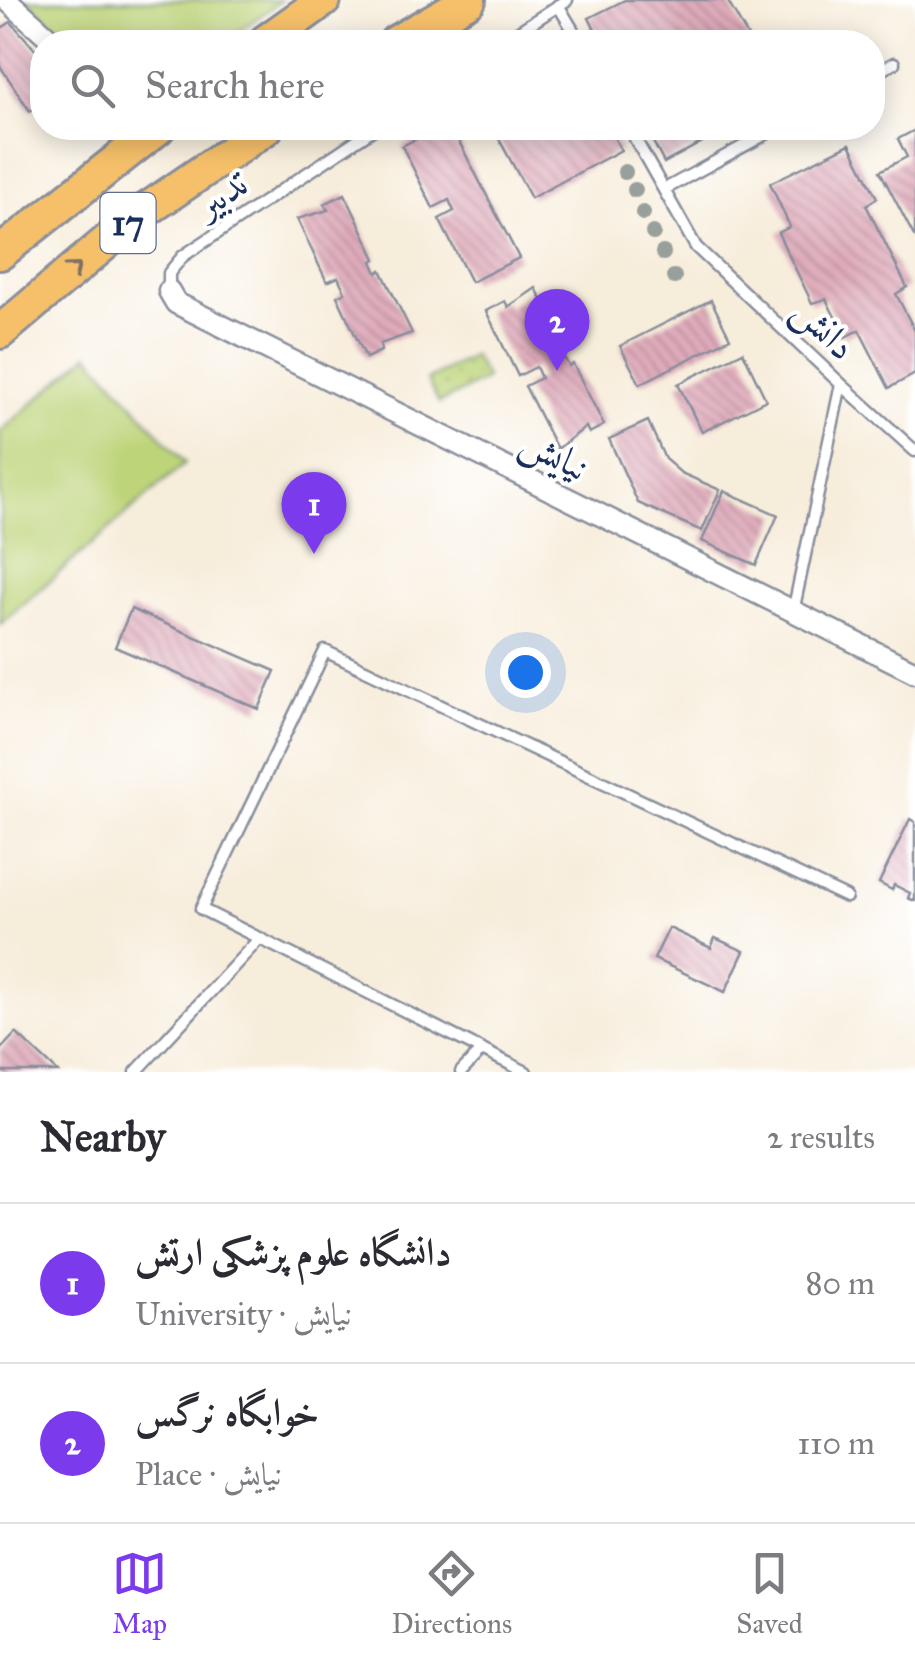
<!DOCTYPE html>
<html lang="en">
<head>
<meta charset="utf-8">
<style>
	body { margin:0; font-family:"IM FELL Great Primer",Amiri,serif; background:#f2f2f3; color:#2b2b33 }
	.you { position:absolute; left:525px; top:672px; width:35px; height:35px; margin:-25px; border:8px solid #fff; border-radius:50%; background:#1a73e8; box-shadow:0 0 0 15px #1a73e833 }
	.badge { display:grid; place-items:center; width:65px; height:65px; border-radius:50%; background:#7c3aed; color:#fff; font-size:32px; font-weight:700 }
	.pin { position:absolute; translate:-50% -82px; filter:drop-shadow(0 2px 5px #0008) }
	.pin::after { content:''; position:absolute; top:52px; width:35px; height:30px; background:inherit; clip-path:polygon(0 0,100% 0,50% 100%) }
	.list { margin:0; padding:0; list-style:none }
	h2 { display:flex; justify-content:space-between; align-items:center; height:130px; margin:0; padding:0 40px; font-size:42px }
	h2 small { font-size:32px; font-weight:400; color:#7c7c81 }
	.list li { display:grid; grid-template-columns:65px 1fr auto; gap:30px; align-items:center; box-sizing:border-box; height:160px; padding:0 40px; border-top:2px solid #e1e1e2 }
	.list b { display:block; font-size:38px; white-space:nowrap }
	.list p { margin:0; font-size:32px; white-space:nowrap; color:#7c7c81 }
	.list em { font-size:32px; font-style:normal; color:#7c7c81 }
	.icon { flex:none; width:55px; height:55px; fill:none; stroke:currentColor; stroke-width:2; stroke-linecap:round; stroke-linejoin:round }
	.map { position:relative; flex:none; width:915px; height:1072px; overflow:hidden }
	.search { position:absolute; background:#fff; box-shadow:0 5px 25px #0003; left:30px; right:30px; top:30px; height:110px; display:flex; align-items:center; gap:25px; box-sizing:border-box; padding:0 35px; border-radius:40px; color:#7c7c81; font-size:38px }
	.sheet { height:450px; background:#fff }
	nav { display:flex; justify-content:space-around; align-items:center; box-sizing:border-box; height:140px; border-top:2px solid #e1e1e2; background:#fff; font-size:28px; color:#7c7c81 }
	nav a { display:grid; justify-items:center; gap:5px }
	nav .on { color:#7c3aed }
	.map>svg:first-child { display:block }
</style>
</head>
<body>
<div class="map">
<svg width="915" height="1072" viewBox="0 0 915 1072">
	<defs>
		<pattern id="grass-dots" width="8" height="8" patternUnits="userSpaceOnUse" patternTransform="scale(2.5)"><rect width="8" height="8" fill="#bdd479"/><path d="M2 2h.1M6 6h.1" fill="none" stroke="#a2b66b" stroke-width="1.8" stroke-linecap="round"/></pattern>
		<pattern id="building-back-hatch" width="6" height="6" patternUnits="userSpaceOnUse" patternTransform="scale(2.5)"><rect width="6" height="6" fill="#e0acbb"/><path d="M-1 5l2 2M0 0l6 6M5-1l2 2" fill="none" stroke="#b58c9b"/></pattern>
	</defs>
	<rect width="100%" height="100%" fill="#fff"/>
	<filter id="ink" filterUnits="userSpaceOnUse"><feTurbulence type="fractalNoise" baseFrequency=".01" numOctaves="2"/><feDisplacementMap in="SourceGraphic" scale="20" xChannelSelector="R" yChannelSelector="G"/><feConvolveMatrix kernelMatrix="1 2 1 2 8 2 1 2 1" color-interpolation-filters="sRGB"/></filter>
	<filter id="wash" filterUnits="userSpaceOnUse"><feTurbulence type="fractalNoise" baseFrequency=".0048" numOctaves="4" result="noise"/><feDisplacementMap in="SourceGraphic" scale="40" xChannelSelector="R" yChannelSelector="G"/><feGaussianBlur stdDeviation="2.25" result="paint"/><feColorMatrix in="noise" values="0 0 0 0 0 0 0 0 0 0 0 0 0 0 0 0 0 1.4 0 .05"/><feComposite in="paint" operator="in"/></filter>
	<g filter="url(#wash)">
		<rect width="100%" height="100%" fill="#f7eddb"/>
		<path fill="url(#grass-dots)" stroke="#6c826c" stroke-width="2.5" d="M 473,356 L 486,379 L 439,403 L 427,380 Z"/>
		<path fill="#bdd479" stroke="#6c826c" stroke-width="2.5" d="M 27,0 L 282,0 L 224,42 L 74,42 Z
			M 89,354 L 185,463 L 0,624 L 0,432 Z"/>
		<g id="blocks">
			<path fill="url(#building-back-hatch)" d="M 625,0 L 727,0 L 751,42 L 601,42 L 589,18 Z
				M 11,22 L 39,54 L 42,50 L 42,104 L 30,111 L 0,66 L 0,29 Z
				M 438,128 L 452,128 L 519,258 L 471,282 L 439,219 L 454,211 L 449,200 L 433,208 L 402,146 Z
				M 493,128 L 609,128 L 621,150 L 531,198 Z
				M 646,128 L 728,128 L 664,163 Z
				M 915,130 L 915,238 L 880,171 L 907,157 L 898,139 Z
				M 850,144 L 877,198 L 866,205 L 907,287 L 896,294 L 915,331 L 915,374 L 889,388 L 859,330 L 845,337 L 826,299 L 812,303 L 778,233 L 790,227 L 770,183 Z
				M 345,194 L 376,259 L 372,261 L 377,273 L 381,270 L 412,333 L 380,344 L 381,351 L 366,358 L 337,296 L 345,292 L 338,277 L 327,282 L 297,219 L 328,210 L 324,204 Z
				M 536,288 L 567,349 L 561,352 L 569,366 L 573,364 L 604,425 L 589,433 L 586,427 L 557,449 L 525,386 L 541,378 L 536,367 L 518,376 L 486,311 L 505,301 L 508,307 Z
				M 711,300 L 730,338 L 640,384 L 620,346 Z
				M 743,352 L 766,400 L 702,432 L 678,384 Z
				M 648,421 L 665,459 L 681,473 L 720,490 L 702,531 L 638,503 L 609,439 Z
				M 724,491 L 778,515 L 756,565 L 702,541 Z
				M 131,609 L 275,671 L 259,709 L 115,647 Z
				M 910,819 L 915,822 L 915,901 L 908,898 L 910,893 L 894,885 L 892,890 L 879,883 Z
				M 669,928 L 711,948 L 715,938 L 744,951 L 725,992 L 654,959 Z
				M 16,1033 L 58,1072 L 0,1072 L 0,1050 Z"/>
		</g>
	</g>
	<g filter="url(#ink)">
		<use href="#blocks" fill-opacity="0" stroke="#898e9c" stroke-width="2.5"/>
		<g fill="none" stroke-linecap="round" stroke-linejoin="round">
			<defs>
				<path id="service" d="M 558,5 L 580,42
					M 502,42 L 567,0
					M 872,75 L 894,63
					M 629,128 L 696,247 L 841,384 L 793,612
					M 665,189 L 777,128
					M 169,291 L 169,273 L 183,256 L 375,128
					M 841,384 L 915,451
					M 136,1072 L 260,938
					M 461,1072 L 481,1051
					M 526,1072 L 201,909 L 325,651 L 846,897"/>
				<path id="minor" d="M 7,0 L 54,42
					M 169,291 L 176,303 L 915,672"/>
				<path id="trunk" d="M 265,42 L 324,0
					M 396,42 L 469,0
					M 0,253 L 158,128
					M 0,332 L 136,217 L 266,128"/>
			</defs>
			<use href="#service" stroke="#898e9c" stroke-width="15"/>
			<use href="#minor" stroke="#898e9c" stroke-width="25"/>
			<use href="#trunk" stroke="#898e9c" stroke-width="38"/>
			<use href="#service" stroke="#fff" stroke-width="10"/>
			<use href="#minor" stroke="#fff" stroke-width="20"/>
			<use href="#trunk" stroke="#f6c06b" stroke-width="32"/>
		</g>
		<g fill="#99a09b">
			<circle cx="625" cy="172" r="8"/>
			<circle cx="635" cy="190" r="8"/>
			<circle cx="643" cy="213" r="8"/>
			<circle cx="653" cy="233" r="8"/>
			<circle cx="663" cy="253" r="8"/>
			<circle cx="674" cy="277" r="8"/>
		</g>
		<defs><path id="oneway-chevron" d="M-2-3.5L2.5 0L-2 3.5" fill="none" stroke-width="1.6" stroke-linecap="round" stroke-linejoin="round" transform="scale(2.5)"/></defs>
		<use stroke="#7e7064" href="#oneway-chevron" transform="translate(74 269) rotate(-40)"/>
	</g>
	<g text-anchor="middle" stroke-width="8" stroke-linejoin="round" paint-order="stroke">
		<rect fill="#fff" stroke="#5f6d8e" stroke-width="2.5" x="100.5" y="193" width="55" height="60" rx="8"/>
		<g font-size="35" font-weight="bold" fill="#1b2f5e">
			<text x="128" y="235">17</text>
		</g>
		<g font-size="38" fill="#1b2f5e" stroke="#fff">
			<text transform="translate(221 194) rotate(-34)" y="13">تدبیر</text>
			<text transform="translate(825 328) rotate(45)" y="13">دانش</text>
			<text transform="translate(555 454) rotate(27)" y="13">نیایش</text>
		</g>
	</g>
</svg>
<div class="you"></div>
<div class="pin badge" style="left:314px;top:554px">1</div>
<div class="pin badge" style="left:557px;top:371px">2</div>
<div class="search"><svg class="icon" aria-label="search" viewBox="0 0 24 24"><circle cx="10" cy="10" r="6"/><path d="M15 15l6 6"/></svg>Search here</div>
</div>
<section class="sheet">
<h2>Nearby<small>2 results</small></h2>
<ul class="list">
<li><span class="badge">1</span><div><b>دانشگاه علوم پزشکی ارتش</b><p>University · نیایش</p></div><em>80 m</em></li>
<li><span class="badge">2</span><div><b>خوابگاه نرگس</b><p>Place · نیایش</p></div><em>110 m</em></li>
</ul>
</section>
<nav>
<a class="on"><svg class="icon" aria-label="map" viewBox="0 0 24 24"><path d="M3 6l6-2 6 2 6-2v14l-6 2-6-2-6 2zM9 4v14M15 6v14"/></svg>Map</a>
<a><svg class="icon" aria-label="directions" viewBox="0 0 24 24"><path d="M12 3l9 9-9 9-9-9zM9 14v-3h6M13 9l2 2-2 2"/></svg>Directions</a>
<a><svg class="icon" aria-label="saved" viewBox="0 0 24 24"><path d="M7 4h10v16l-5-4-5 4z"/></svg>Saved</a>
</nav>
</body>
</html>
